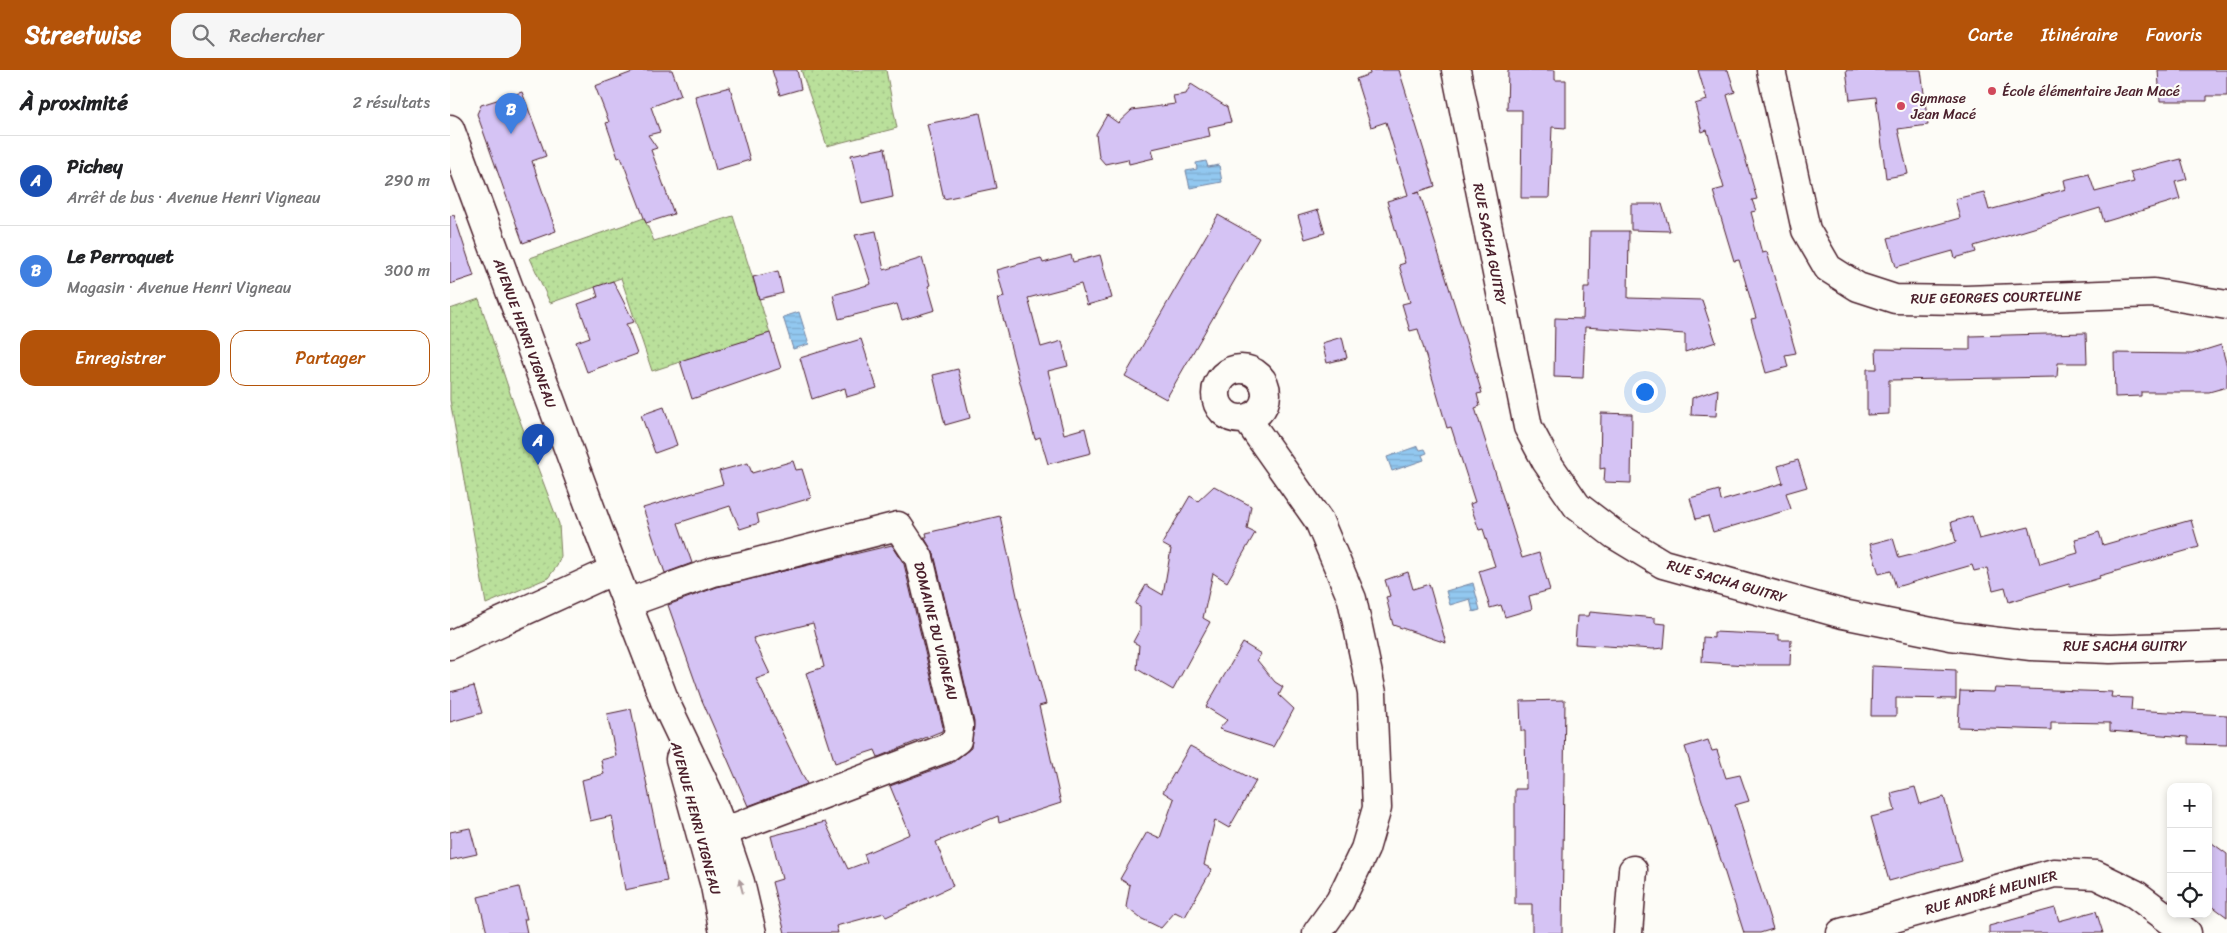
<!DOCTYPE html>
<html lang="fr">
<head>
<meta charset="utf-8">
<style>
	body { margin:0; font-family:Sriracha,sans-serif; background:#f6f6f6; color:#202124 }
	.controls { position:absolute; right:15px; bottom:15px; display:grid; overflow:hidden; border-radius:10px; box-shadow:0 2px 8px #0003 }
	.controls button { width:45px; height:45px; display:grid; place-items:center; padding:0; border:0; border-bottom:1px solid #e0e0e0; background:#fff; color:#202124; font:25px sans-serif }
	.you { position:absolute; left:1194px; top:321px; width:18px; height:18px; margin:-12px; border:4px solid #fff; border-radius:50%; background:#1a73e8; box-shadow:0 0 0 8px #1a73e833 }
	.badge { display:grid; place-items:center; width:32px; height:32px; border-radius:50%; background:#b45309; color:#fff; font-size:16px; font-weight:700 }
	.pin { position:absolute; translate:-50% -41px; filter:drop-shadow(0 1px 2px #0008) }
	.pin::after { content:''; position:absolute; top:26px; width:18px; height:15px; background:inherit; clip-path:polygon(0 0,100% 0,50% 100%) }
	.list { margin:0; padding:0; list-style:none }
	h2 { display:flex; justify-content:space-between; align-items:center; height:65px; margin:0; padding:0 20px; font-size:21px }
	h2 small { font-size:16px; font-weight:400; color:#757577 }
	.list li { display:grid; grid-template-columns:32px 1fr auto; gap:15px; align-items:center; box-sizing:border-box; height:90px; padding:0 20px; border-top:1px solid #e0e0e0 }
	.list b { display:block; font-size:19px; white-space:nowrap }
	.list p { margin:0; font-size:16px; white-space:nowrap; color:#757577 }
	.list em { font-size:16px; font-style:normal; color:#757577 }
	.actions { display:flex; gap:10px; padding:15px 20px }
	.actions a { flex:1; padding:11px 0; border:1px solid #b45309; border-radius:15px; text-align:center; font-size:18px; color:#b45309 }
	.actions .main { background:#b45309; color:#fff }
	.icon { flex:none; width:28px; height:28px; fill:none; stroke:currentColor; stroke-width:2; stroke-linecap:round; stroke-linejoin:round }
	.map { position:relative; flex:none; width:1777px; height:863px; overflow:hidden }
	header { display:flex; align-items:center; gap:30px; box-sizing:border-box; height:70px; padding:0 25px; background:#b45309; color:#fff }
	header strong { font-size:24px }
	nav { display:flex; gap:28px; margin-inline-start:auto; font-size:18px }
	.search { width:350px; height:45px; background:#f6f6f6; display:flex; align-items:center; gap:12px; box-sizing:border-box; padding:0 18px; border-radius:15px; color:#757577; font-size:19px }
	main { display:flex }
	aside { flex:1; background:#fff }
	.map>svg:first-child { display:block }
</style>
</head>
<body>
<header>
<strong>Streetwise</strong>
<div class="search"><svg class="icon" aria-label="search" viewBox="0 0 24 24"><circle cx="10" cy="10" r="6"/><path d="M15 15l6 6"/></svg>Rechercher</div>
<nav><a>Carte</a><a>Itinéraire</a><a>Favoris</a></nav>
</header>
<main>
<aside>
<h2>À proximité<small>2 résultats</small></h2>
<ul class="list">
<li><span class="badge" style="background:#1a4fb4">A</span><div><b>Pichey</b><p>Arrêt de bus · Avenue Henri Vigneau</p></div><em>290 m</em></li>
<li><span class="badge" style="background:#3f7fe0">B</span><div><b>Le Perroquet</b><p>Magasin · Avenue Henri Vigneau</p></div><em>300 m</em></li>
</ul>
<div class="actions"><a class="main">Enregistrer</a><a>Partager</a></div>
</aside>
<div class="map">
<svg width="1777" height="863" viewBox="0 0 1777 863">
	<defs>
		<pattern id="grass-dots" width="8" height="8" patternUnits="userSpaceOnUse" patternTransform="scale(1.25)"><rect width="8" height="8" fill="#bae09b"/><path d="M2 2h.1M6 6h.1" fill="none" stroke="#a1c086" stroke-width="1.8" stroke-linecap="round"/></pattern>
		<pattern id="water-rules" width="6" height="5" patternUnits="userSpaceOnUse" patternTransform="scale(1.25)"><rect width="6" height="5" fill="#92c8f0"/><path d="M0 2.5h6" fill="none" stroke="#7fabce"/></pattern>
	</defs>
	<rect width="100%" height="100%" fill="#fdfcf7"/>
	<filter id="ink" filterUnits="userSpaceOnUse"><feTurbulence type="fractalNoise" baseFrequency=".02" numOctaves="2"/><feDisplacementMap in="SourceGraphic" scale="10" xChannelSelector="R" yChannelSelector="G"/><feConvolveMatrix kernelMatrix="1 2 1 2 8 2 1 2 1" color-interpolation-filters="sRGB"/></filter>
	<g filter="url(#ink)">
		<path fill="url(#grass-dots)" stroke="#828063" d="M 351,0 L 436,0 L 447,58 L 377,76 Z
			M 283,146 L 320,263 L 202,301 L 171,208 L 100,233 L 80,188 L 194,148 L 204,171 Z
			M 29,229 L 64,335 L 109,454 L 111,486 L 107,496 L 98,508 L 36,534 L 0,330 L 0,239 Z"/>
		<path fill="url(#water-rules)" stroke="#7584a1" d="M 756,91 L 758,97 L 769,95 L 772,112 L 740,118 L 736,101 L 747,99 L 746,93 Z
			M 349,242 L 359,274 L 343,279 L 333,247 Z
			M 968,376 L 970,380 L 975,379 L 977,383 L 972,385 L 974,390 L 942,401 L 937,387 Z
			M 1023,513 L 1030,540 L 1023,542 L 1020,529 L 1000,535 L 996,521 Z"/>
		<path fill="#d5c3f4" stroke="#4a1f2b" d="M 188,0 L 222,0 L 231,25 L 201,37 L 210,62 L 198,65 L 207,78 L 201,80 L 224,144 L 196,153 L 171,87 L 168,88 L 156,53 L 159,52 L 145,16 Z
			M 322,0 L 347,0 L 351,19 L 330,25 Z
			M 919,0 L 949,0 L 985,116 L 964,123 L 969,121 L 1032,323 L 1027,324 L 1030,336 L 1025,338 L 1072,488 L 1089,483 L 1100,520 L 1079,526 L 1082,539 L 1055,547 L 1051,535 L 1040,538 L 1029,501 L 1045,496 L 1033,459 L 1029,460 L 1020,434 L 1025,432 L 1001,357 L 997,358 L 968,259 L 960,261 L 952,234 L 960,232 L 949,195 L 955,193 L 937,131 L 958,125 L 936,52 L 921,57 L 906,9 L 920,4 Z
			M 1058,0 L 1105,0 L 1105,10 L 1116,10 L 1116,58 L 1102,57 L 1099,128 L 1071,128 L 1072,40 L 1057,40 Z
			M 1248,0 L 1278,0 L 1285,22 L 1277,25 L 1307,129 L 1302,130 L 1306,141 L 1301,142 L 1312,183 L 1317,182 L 1346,283 L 1335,285 L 1338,297 L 1316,303 L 1301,249 L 1306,248 L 1289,190 L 1284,191 L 1263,121 L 1274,118 L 1257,60 L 1252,62 L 1245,34 L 1257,30 Z
			M 1396,0 L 1471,0 L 1478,55 L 1448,59 L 1458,104 L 1436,108 L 1426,27 L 1400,30 Z
			M 1708,0 L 1777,0 L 1777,26 L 1757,26 L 1757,31 L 1710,31 Z
			M 741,14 L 777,37 L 781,52 L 758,57 L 760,66 L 702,79 L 704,88 L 679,94 L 678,89 L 655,94 L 649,87 L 646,64 L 657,45 L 668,53 L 682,40 L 725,34 L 723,26 L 736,24 Z
			M 280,17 L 300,90 L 266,100 L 245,26 Z
			M 72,22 L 96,86 L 82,91 L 106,161 L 73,173 L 27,44 L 31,35 Z
			M 530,43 L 546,118 L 494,129 L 477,54 Z
			M 435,78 L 443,127 L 412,134 L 401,85 Z
			M 1731,89 L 1737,109 L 1725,112 L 1730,129 L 1654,152 L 1650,138 L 1524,176 L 1526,182 L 1505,188 L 1503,181 L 1446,197 L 1438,168 L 1510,148 L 1505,129 L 1534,122 L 1539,140 L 1616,119 L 1614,110 L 1639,104 L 1645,122 L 1684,112 L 1680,102 Z
			M 1181,134 L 1212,134 L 1220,161 L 1181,160 Z
			M 868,140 L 875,163 L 855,169 L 848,146 Z
			M 4,145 L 24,206 L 0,214 L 0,146 Z
			M 768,145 L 809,168 L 716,329 L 675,306 Z
			M 426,161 L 434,200 L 472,188 L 480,215 L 478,216 L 485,240 L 452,250 L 447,234 L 389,249 L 383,225 L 421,214 L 405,165 Z
			M 1140,161 L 1179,161 L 1178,228 L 1252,230 L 1266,272 L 1235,282 L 1235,264 L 1135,257 L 1133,308 L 1104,307 L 1105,248 L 1133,249 L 1134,218 L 1139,218 Z
			M 621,185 L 623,192 L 650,185 L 662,228 L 637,235 L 631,214 L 578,228 L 591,277 L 612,271 L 618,296 L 598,301 L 614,364 L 635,358 L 641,383 L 598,394 L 590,367 L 585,369 L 548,229 L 554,227 L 547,200 L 591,188 L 593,193 Z
			M 328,201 L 333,223 L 309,229 L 303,207 Z
			M 163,211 L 184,252 L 176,254 L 187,284 L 137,302 L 126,272 L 140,267 L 128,234 L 148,227 L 145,217 Z
			M 320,263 L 331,298 L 242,329 L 230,291 Z
			M 1636,263 L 1637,293 L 1608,293 L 1607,307 L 1439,310 L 1439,344 L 1417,345 L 1417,299 L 1427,299 L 1426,279 L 1520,280 L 1520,266 Z
			M 892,267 L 897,288 L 877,293 L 872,273 Z
			M 411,269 L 427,318 L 397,327 L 395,318 L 362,329 L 350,288 Z
			M 1771,275 L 1777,296 L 1777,317 L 1759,322 L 1691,322 L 1691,326 L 1665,327 L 1664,283 L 1742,284 Z
			M 508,299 L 520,348 L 495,355 L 483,305 Z
			M 1268,319 L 1266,346 L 1241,345 L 1242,328 Z
			M 214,337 L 227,375 L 205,383 L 191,345 Z
			M 1151,343 L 1182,344 L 1181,413 L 1154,412 L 1155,398 L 1150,399 Z
			M 1348,390 L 1357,417 L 1336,423 L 1341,439 L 1263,462 L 1258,446 L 1246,449 L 1240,428 L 1269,420 L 1271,431 L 1333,413 L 1328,396 Z
			M 343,391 L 346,400 L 352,399 L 361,428 L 307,444 L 309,453 L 290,459 L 280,436 L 228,453 L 242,493 L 215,503 L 193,438 L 273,414 L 269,401 L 298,393 L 302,403 Z
			M 764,416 L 801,436 L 797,459 L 805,463 L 777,512 L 763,503 L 753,548 L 760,552 L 723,620 L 687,599 L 689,575 L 683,572 L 690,559 L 690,536 L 685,534 L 696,515 L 713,525 L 721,479 L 712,474 L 740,426 L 748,431 Z
			M 550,446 L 570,540 L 596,634 L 589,636 L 611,733 L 549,753 L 548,746 L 486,772 L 503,816 L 436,847 L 434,843 L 386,856 L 388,863 L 335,863 L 322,812 L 332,809 L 321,766 L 375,752 L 398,799 L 417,792 L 414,784 L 460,764 L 440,716 L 502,693 L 521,678 L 524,652 L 484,484 L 474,467 L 477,467 L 476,463 Z
			M 1522,446 L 1529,469 L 1579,457 L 1590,494 L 1628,483 L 1625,469 L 1637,466 L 1649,462 L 1653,475 L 1741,450 L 1749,477 L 1649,506 L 1650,508 L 1620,517 L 1619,514 L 1559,532 L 1555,517 L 1543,520 L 1537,498 L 1524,501 L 1522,495 L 1446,517 L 1441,501 L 1429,504 L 1420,474 L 1443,468 L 1449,488 L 1477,481 L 1506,472 L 1501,452 Z
			M 442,475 L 454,494 L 493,657 L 492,661 L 428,687 L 425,680 L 385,693 L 356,603 L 374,597 L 363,553 L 303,568 L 320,604 L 306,609 L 357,714 L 298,736 L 251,628 L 218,535 L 267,517 Z
			M 958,502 L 963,519 L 979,514 L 996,573 L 943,555 L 936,527 L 940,526 L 935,510 Z
			M 1140,542 L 1205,548 L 1205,553 L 1216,554 L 1214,578 L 1203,579 L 1125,574 L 1127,546 L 1139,546 Z
			M 1264,562 L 1329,565 L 1329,570 L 1341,570 L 1340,595 L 1296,595 L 1252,592 L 1253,567 L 1264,568 Z
			M 793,573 L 811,584 L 807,590 L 825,612 L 833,617 L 829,625 L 844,639 L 823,677 L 769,659 L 777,650 L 756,637 Z
			M 1422,596 L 1506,600 L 1506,629 L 1446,628 L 1446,646 L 1421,646 Z
			M 24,616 L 32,643 L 0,652 L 0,622 Z
			M 1545,618 L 1662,622 L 1661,627 L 1682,628 L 1681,640 L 1777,645 L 1777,675 L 1738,674 L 1738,667 L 1660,661 L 1660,653 L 1601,652 L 1601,660 L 1508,657 L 1510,621 L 1544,622 Z
			M 1115,630 L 1112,863 L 1082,863 L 1082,834 L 1065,834 L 1065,719 L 1076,719 L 1075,661 L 1071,661 L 1070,631 Z
			M 181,639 L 217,811 L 175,820 L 162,746 L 140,751 L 132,710 L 154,704 L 151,690 L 166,686 L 157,644 Z
			M 1258,670 L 1262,681 L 1267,680 L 1276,708 L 1290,705 L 1299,731 L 1285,735 L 1323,859 L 1310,863 L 1294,863 L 1235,677 Z
			M 740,676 L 806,711 L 779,758 L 765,750 L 754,795 L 762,799 L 735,847 L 725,842 L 711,858 L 690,848 L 676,837 L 680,815 L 670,809 L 697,762 L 710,768 L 724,729 L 713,722 Z
			M 1465,717 L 1470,734 L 1494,727 L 1512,791 L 1439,811 L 1421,747 L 1445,741 L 1441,723 Z
			M 20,758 L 27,784 L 0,790 L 0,762 Z
			M 1758,770 L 1777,784 L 1777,847 L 1758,833 Z
			M 69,817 L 77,849 L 74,849 L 77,863 L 37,863 L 28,827 Z
			M 1605,838 L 1609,851 L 1646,841 L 1653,863 L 1539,863 L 1539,856 Z"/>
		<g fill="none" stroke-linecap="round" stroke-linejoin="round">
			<defs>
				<path id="minor" d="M 1006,0 L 1078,357 L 1096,391 L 1127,436 L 1165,465 L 1213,494 L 1393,544 L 1501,566 L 1581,576 L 1660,579 L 1777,575
					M 1321,0 L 1356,160 L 1378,198 L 1408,217 L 1445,229 L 1516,230 L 1704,223 L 1777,235
					M 0,59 L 147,456 L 216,634 L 258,722 L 269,750 L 290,812 L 302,863
					M766 324a25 25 0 1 1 50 0a25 25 0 1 1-50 0Z
					M 797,349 L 869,451 L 902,529 L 922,623 L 927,738 L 915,779 L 890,831 L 867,863
					M 177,533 L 263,502 L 292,496 L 448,456 L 469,488 L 509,656 L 507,670 L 496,678 L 273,762
					M 0,575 L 164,500
					M 230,689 L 265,816 L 274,863
					M 1178,863 L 1183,800
					M 1391,863 L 1604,803 L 1646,805 L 1685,824 L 1737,863"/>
			</defs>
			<use href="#minor" stroke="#4a1f2b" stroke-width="31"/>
			<use href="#minor" stroke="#fdfcf7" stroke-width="28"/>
		</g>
		<defs><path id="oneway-solid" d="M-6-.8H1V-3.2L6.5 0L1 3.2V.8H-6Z" transform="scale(1.25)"/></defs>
		<use fill="#ac999b" href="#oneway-solid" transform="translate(291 816) rotate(-105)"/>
	</g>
	<g fill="#d1495b" stroke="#fdfcf7" stroke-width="2">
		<circle cx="1542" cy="21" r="5"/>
		<circle cx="1451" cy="36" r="5"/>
	</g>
	<g text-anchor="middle" stroke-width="4.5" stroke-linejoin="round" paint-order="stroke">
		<g font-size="14" fill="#4a1f2b" stroke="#fdfcf7" text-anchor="start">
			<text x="1552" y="26">École élémentaire Jean Macé</text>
			<text x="1461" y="33">Gymnase<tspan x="1461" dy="16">Jean Macé</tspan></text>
		</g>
		<g font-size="14" fill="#4a1f2b" stroke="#fdfcf7">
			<text transform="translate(1040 174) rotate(79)" y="5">RUE SACHA GUITRY</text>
			<text transform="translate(1546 227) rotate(-1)" y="5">RUE GEORGES COURTELINE</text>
			<text transform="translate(75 263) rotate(70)" y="5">AVENUE HENRI VIGNEAU</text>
			<text transform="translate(1277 511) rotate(16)" y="5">RUE SACHA GUITRY</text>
			<text transform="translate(486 561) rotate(76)" y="5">DOMAINE DU VIGNEAU</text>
			<text x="1675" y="581">RUE SACHA GUITRY</text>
			<text transform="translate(246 748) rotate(75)" y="5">AVENUE HENRI VIGNEAU</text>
			<text transform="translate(1541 822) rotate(-15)" y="5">RUE ANDRÉ MEUNIER</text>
		</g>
	</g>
</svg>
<div class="controls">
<button>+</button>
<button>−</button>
<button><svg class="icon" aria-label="locate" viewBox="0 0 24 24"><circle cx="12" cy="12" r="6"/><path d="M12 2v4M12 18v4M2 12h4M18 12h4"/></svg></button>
</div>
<div class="you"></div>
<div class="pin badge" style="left:88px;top:395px;background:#1a4fb4">A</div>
<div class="pin badge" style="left:61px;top:64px;background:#3f7fe0">B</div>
</div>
</main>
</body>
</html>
